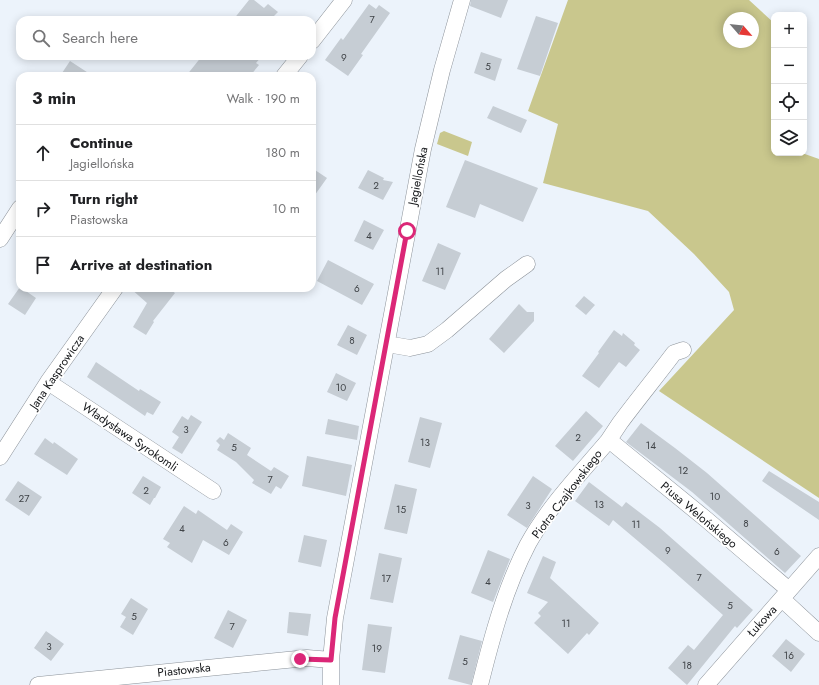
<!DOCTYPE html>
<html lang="en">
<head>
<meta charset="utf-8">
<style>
	body { margin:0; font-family:Jost,sans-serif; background:#f2f2f2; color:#202124 }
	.controls { position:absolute; right:12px; top:12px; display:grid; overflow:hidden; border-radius:8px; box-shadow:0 2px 10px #0003 }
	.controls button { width:36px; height:36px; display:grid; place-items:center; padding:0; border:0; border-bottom:1px solid #e0e0e0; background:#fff; color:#202124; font:20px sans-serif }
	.compass { position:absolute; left:723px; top:12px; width:36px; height:36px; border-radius:50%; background:#fff; box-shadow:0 2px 10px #0003; rotate:118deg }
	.stop { position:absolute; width:12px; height:12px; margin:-9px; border:3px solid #db2777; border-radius:50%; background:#fff }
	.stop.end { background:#db2777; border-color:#fff; box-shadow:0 1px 4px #0008 }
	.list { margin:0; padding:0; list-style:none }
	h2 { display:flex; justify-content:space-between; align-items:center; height:52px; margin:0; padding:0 16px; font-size:17px }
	h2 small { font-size:13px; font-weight:400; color:#757577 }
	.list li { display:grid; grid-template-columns:26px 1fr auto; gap:12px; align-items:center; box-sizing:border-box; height:56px; padding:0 16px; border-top:1px solid #e0e0e0 }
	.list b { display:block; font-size:15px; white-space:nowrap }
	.list p { margin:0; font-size:13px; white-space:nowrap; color:#757577 }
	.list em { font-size:13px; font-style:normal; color:#757577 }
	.icon { flex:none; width:22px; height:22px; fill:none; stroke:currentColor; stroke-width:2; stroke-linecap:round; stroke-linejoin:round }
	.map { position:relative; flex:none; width:819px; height:685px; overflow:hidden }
	.search { position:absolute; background:#fff; box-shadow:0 2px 10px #0003; left:16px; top:16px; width:300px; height:44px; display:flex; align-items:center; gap:10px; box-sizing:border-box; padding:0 14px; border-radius:12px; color:#757577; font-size:15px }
	.panel { position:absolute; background:#fff; box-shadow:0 2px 10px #0003; left:16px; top:72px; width:300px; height:220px; border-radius:12px }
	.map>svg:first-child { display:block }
</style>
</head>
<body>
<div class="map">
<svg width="819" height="685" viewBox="0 0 819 685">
	<rect width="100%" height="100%" fill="#ecf3fb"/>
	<path fill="#c9c78d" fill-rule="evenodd" d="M 568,0 L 749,0 L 774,23 L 774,153 L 802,153 L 819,159 L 819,498 L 659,391 L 734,310 L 729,292 L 694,254 L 648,211 L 543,183 L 558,124 L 528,111 ZM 729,18 L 753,18 L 753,42 L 729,42 Z
		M 444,131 L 472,142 L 468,156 L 437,144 L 440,133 Z"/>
	<path fill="#c6cdd4" d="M 249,0 L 254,0 L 264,8 L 268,4 L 278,12 L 274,16 L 279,20 L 233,20 Z
		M 471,0 L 508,0 L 501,18 L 470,6 Z
		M 369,4 L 376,9 L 379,5 L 390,13 L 361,54 L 363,55 L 348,76 L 325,60 L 341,38 L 343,40 Z
		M 536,16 L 558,23 L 540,76 L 517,69 Z
		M 481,52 L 502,59 L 495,81 L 474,73 Z
		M 202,56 L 262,56 L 256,63 L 259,65 L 250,76 L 186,76 Z
		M 70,61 L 93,76 L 60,76 Z
		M 493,106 L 527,120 L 521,133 L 487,118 Z
		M 465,160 L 538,188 L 523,222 L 480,204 L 475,218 L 446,207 Z
		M 312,168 L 327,178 L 312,199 Z
		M 368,170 L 384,178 L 383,180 L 393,182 L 383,200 L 358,188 Z
		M 364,220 L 384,230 L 373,250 L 354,241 Z
		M 438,243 L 461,253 L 445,290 L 422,281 Z
		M 328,260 L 374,284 L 362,305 L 317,281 Z
		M 20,287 L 36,298 L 25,315 L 8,304 Z
		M 130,288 L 168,288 L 175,293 L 153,321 L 154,322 L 146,335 L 133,327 L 147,303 Z
		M 584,296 L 595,305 L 586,315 L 575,306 Z
		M 519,304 L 527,312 L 534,312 L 534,321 L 504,353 L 489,339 Z
		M 348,325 L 367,335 L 357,355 L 337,345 Z
		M 614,330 L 622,336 L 623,333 L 635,343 L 634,345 L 640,350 L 626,367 L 619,362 L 599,388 L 582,376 L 599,353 L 598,352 Z
		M 96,362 L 139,391 L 140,389 L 161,402 L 153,415 L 147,412 L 145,416 L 87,377 Z
		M 336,373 L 356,383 L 347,401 L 327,392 Z
		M 586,411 L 603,426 L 573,461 L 555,446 Z
		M 191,415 L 202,422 L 182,454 L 172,448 L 179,437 L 172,432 L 182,416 L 188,420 Z
		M 420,417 L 442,423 L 430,468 L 408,462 Z
		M 328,419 L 359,426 L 357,440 L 325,434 Z
		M 641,423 L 675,448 L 707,473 L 801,556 L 785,573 L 692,492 L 626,442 Z
		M 228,433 L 251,448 L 247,455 L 271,471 L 274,467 L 289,476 L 281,489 L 276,486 L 271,494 L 252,483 L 254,480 L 236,462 L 217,450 L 220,445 L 216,441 L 220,437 L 224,440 Z
		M 45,438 L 53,444 L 54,442 L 78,459 L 67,475 L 34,454 Z
		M 307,456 L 352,465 L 346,496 L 302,486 Z
		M 769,471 L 819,502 L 819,520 L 762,481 Z
		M 143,476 L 161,487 L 155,498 L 154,498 L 150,505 L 132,493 Z
		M 533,476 L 552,489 L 527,528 L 507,515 Z
		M 18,481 L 42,497 L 29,516 L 5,500 Z
		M 589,482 L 622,507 L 626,502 L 660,528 L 753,610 L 737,628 L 735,626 L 687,685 L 668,668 L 688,645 L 694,650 L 723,615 L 664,563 L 613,520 L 609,526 L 575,501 Z
		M 395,484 L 417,489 L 407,534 L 384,529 Z
		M 184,506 L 196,514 L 198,510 L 227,530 L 231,524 L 243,532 L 229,555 L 203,540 L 192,563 L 167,547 L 170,543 L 163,539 Z
		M 304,535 L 327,540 L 321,567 L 298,562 Z
		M 488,550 L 510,559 L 493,602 L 471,593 Z
		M 379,553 L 402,558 L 393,603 L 370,599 Z
		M 543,556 L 556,562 L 550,578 L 599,623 L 589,635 L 587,633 L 568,654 L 534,623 L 541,616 L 538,613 L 548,602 L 527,593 Z
		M 131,598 L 148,609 L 133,635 L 120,627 L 126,617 L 121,614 Z
		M 228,610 L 247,620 L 233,648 L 214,638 Z
		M 289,612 L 311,614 L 308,636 L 287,633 Z
		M 368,624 L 392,627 L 385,673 L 362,670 Z
		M 46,631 L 64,644 L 51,661 L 34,648 Z
		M 460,635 L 482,641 L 471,685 L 448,679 Z
		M 786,639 L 805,654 L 791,672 L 772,656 Z"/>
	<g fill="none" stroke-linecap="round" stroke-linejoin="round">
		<defs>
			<path id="minor" d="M 312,41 L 344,0
				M 284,76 L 300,56
				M 0,239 L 20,208
				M 387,344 L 410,348 L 428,344 L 447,330 L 506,279 L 527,264
				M 48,382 L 213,491
				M 609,440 L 707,520 L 789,590
				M 0,457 L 48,382 L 115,288
				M 782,599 L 819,633
				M 38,685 L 307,658 L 331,660
				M 331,685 L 331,660 L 335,618 L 423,149 L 442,70 L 462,0
				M 480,685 C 492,637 505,588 528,544 C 549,506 580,474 608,441 C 612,435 616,429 620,423 C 637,400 656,377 674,353 L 683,350
				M 706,685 L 819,556"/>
		</defs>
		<use href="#minor" stroke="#8c9299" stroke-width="17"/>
		<use href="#minor" stroke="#fff" stroke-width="16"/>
	</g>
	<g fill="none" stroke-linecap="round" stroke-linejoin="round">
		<path stroke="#db2777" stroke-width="5" d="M 300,659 L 331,660 L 335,618 L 407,231"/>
	</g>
	<g text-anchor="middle" stroke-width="3.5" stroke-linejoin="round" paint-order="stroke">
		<g font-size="10" fill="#404448">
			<text x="372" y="23">7</text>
			<text x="344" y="61">9</text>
			<text x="488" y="70">5</text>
			<text x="376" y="189">2</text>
			<text x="369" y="239">4</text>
			<text x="440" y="275">11</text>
			<text x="357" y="292">6</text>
			<text x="352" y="344">8</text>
			<text x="341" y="391">10</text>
			<text x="186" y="433">3</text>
			<text x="578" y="441">2</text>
			<text x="425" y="446">13</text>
			<text x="651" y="449">14</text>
			<text x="234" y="451">5</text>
			<text x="683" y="474">12</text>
			<text x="270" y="483">7</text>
			<text x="146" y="494">2</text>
			<text x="715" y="500">10</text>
			<text x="24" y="502">27</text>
			<text x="599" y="508">13</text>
			<text x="528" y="509">3</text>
			<text x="401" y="513">15</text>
			<text x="746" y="527">8</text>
			<text x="636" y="528">11</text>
			<text x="182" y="532">4</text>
			<text x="226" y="546">6</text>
			<text x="668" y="554">9</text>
			<text x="777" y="555">6</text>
			<text x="699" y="581">7</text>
			<text x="386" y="582">17</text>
			<text x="488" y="585">4</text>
			<text x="730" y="609">5</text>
			<text x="134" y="620">5</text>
			<text x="566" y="627">11</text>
			<text x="232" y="630">7</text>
			<text x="49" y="650">3</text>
			<text x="377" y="652">19</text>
			<text x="789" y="659">16</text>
			<text x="465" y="665">5</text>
			<text x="687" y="669">18</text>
		</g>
		<g font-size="12" fill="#141619" stroke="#fff">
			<text transform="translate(418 176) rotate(-79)" y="4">Jagiellońska</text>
			<text transform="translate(57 372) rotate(-56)" y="4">Jana Kasprowicza</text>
			<text transform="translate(130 437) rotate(34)" y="4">Władysława Syrokomli</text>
			<text transform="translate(567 494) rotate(-53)" y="4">Piotra Czajkowskiego</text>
			<text transform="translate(699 515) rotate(40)" y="4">Piusa Welońskiego</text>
			<text transform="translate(762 621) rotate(-48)" y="4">Łukowa</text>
			<text transform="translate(184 670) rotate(-6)" y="4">Piastowska</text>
		</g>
	</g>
</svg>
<div class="controls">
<button>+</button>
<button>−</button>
<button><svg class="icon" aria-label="locate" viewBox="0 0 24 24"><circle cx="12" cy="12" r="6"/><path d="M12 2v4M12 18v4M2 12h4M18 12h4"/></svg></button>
<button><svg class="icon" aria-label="layers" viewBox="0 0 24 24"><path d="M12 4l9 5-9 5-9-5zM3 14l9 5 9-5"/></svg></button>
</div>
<svg class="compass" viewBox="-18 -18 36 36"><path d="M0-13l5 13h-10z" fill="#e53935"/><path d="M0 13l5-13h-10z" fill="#757577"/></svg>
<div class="stop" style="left:407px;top:231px"></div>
<div class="stop end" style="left:300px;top:659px"></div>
<div class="search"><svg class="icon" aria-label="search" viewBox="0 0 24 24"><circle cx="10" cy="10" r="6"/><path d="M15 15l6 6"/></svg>Search here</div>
<section class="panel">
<h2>3 min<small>Walk · 190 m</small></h2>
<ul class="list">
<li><svg class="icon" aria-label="ahead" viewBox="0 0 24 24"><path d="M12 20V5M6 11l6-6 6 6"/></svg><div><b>Continue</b><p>Jagiellońska</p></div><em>180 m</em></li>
<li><svg class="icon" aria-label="right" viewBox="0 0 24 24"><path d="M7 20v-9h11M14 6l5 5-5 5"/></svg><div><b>Turn right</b><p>Piastowska</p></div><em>10 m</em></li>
<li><svg class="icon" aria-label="arrive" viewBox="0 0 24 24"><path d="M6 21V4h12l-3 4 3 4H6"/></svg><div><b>Arrive at destination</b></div></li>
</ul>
</section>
</div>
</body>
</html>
